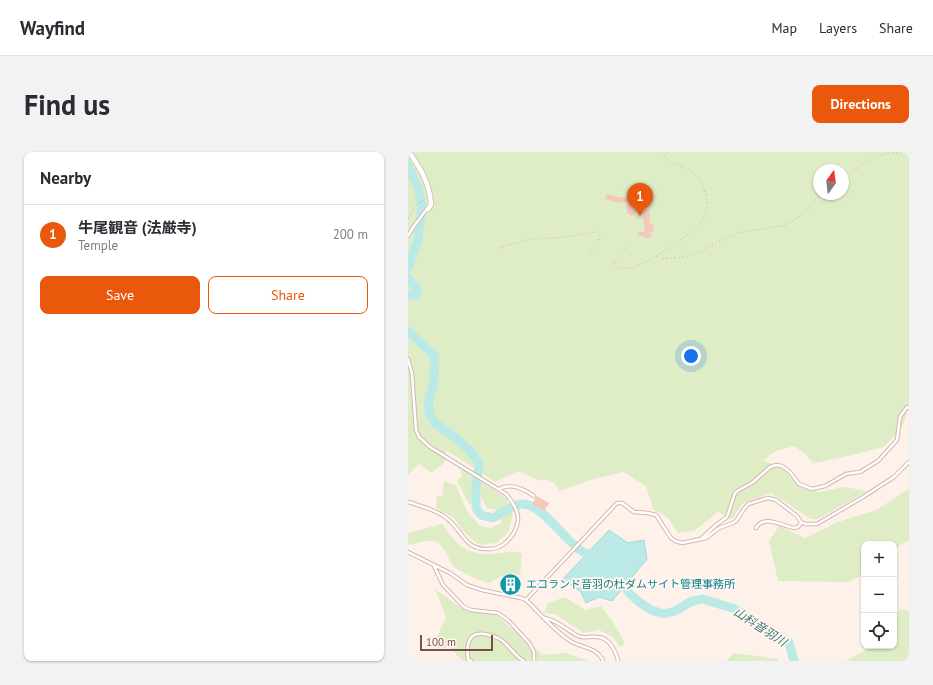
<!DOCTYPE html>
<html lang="en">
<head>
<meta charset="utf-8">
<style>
	body { margin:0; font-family:"PT Sans","Noto Sans JP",sans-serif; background:#f2f2f3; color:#2b2b33 }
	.controls { position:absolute; right:12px; bottom:12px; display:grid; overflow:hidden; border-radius:8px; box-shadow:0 1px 3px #0004 }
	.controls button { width:36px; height:36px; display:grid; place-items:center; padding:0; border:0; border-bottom:1px solid #e1e1e2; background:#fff; color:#2b2b33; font:20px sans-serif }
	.compass { position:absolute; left:405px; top:12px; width:36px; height:36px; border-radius:50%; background:#fff; box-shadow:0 1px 3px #0004; rotate:14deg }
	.scale { position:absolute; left:12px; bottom:10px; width:73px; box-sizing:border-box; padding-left:4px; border:2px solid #7b504a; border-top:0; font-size:11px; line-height:14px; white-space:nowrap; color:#7b504a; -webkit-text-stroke:3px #fff6f1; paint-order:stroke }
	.you { position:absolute; left:283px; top:204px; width:14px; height:14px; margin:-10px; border:3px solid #fff; border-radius:50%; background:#1a73e8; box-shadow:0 0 0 6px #1a73e833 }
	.badge { display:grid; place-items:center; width:26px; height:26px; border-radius:50%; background:#ea580c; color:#fff; font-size:13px; font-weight:700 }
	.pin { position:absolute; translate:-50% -33px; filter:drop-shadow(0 1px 2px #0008) }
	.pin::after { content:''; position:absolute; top:21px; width:14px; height:12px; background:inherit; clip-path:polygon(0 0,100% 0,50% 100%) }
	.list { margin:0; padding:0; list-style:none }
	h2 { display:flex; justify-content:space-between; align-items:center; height:52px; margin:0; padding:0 16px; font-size:17px }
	h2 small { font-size:13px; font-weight:400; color:#7c7c81 }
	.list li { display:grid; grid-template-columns:26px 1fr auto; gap:12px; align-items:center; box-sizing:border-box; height:60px; padding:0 16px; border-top:1px solid #e1e1e2 }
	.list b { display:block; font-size:15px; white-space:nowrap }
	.list p { margin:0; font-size:13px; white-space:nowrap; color:#7c7c81 }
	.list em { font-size:13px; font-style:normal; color:#7c7c81 }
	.actions { display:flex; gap:8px; padding:12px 16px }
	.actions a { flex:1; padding:9px 0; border:1px solid #ea580c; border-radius:8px; text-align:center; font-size:14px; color:#ea580c }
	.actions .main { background:#ea580c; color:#fff }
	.icon { flex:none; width:22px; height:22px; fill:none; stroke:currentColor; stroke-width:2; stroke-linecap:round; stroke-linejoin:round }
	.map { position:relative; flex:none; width:501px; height:509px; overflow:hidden; border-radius:8px }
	header { display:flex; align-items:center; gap:24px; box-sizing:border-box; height:56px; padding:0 20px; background:#fff; border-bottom:1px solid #e1e1e2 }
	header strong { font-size:19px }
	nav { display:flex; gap:22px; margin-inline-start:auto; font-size:14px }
	.intro { display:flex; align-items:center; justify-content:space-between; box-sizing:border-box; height:96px; padding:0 24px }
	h1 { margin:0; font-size:28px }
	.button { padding:10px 18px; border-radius:8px; background:#ea580c; color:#fff; font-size:14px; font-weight:700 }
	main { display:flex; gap:24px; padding:0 24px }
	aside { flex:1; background:#fff; border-radius:8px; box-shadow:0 1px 3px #0004 }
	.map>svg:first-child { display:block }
</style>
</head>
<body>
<header>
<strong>Wayfind</strong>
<nav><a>Map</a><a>Layers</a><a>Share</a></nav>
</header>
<div class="intro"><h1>Find us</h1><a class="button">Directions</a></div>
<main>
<aside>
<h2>Nearby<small></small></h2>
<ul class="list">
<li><span class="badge">1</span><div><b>牛尾観音 (法厳寺)</b><p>Temple</p></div><em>200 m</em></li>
</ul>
<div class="actions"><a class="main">Save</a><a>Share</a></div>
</aside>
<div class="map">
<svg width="501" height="509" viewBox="0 0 501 509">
	<rect width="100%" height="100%" fill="#fef1e9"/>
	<path fill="#deedc5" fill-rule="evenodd" d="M 0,0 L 501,0 L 501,255 L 494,275 L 476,295 L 436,305 L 406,311 L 397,302 L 386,294 L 368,299 L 355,308 L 376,318 L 392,334 L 410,340 L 437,335 L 459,339 L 410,367 L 403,367 L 363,341 L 335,351 L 324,367 L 310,360 L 286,379 L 270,381 L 260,366 L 245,357 L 238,334 L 216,320 L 182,328 L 152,339 L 146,331 L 137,327 L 132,329 L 110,319 L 87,330 L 38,298 L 37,310 L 24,321 L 11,312 L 0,323 ZM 411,18 L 435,18 L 435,42 L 411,42 Z
		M 53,317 L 98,346 L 105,362 L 100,381 L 88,391 L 71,393 L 54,378 L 46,366 L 28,356 L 29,344 L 34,344 L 36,329 L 48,333 L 59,359 L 72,374 L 83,376 L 93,371 L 94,359 L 79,356 L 72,343 L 70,336 L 65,338 L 65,351 L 61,352 L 49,329 L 54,324 Z
		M 501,337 L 501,389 L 493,392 L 486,401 L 486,392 L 456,392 L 456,422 L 441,430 L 370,429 L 361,389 L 371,374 L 397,386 L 430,370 L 468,358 Z
		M 34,372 C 51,397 62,405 92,401 C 100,400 106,398 114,402 L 112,423 L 97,422 L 81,431 C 70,428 59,423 49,417 C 39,410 38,391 25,389 C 18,388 7,392 0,393 L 0,381 Z
		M 27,437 L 55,457 L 88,463 L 135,503 L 158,501 L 181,509 L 55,509 L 42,496 L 24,495 L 38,465 Z
		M 157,445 L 177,458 L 193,454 L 205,470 L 217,491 L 213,495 L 203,484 L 191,478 L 176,481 L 147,462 L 136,461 L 140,451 Z
		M 492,457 L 501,459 L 501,509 L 438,509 L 465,494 L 486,494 L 486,466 Z
		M 326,501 L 370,507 L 370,509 L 318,509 Z"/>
	<path fill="#bbeae6" stroke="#a0dcd8" d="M 201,378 L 220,391 L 236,388 L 239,407 L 204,449 L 191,445 L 178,451 L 173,440 L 155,427 Z"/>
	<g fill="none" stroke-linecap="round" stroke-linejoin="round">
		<path stroke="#bbeae6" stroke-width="9" d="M 0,13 L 10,36 L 14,54 L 10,88 L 0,116
			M 0,126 L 9,137 L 10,141 L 9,143 L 0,143
			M 0,179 L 26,203 L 27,214 L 25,233 L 20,252 L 22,263 L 28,272 L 48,286 L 60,297 L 70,309 L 71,314 L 68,334 L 68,356 L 73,363 L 85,366 C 90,363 107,352 113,352 C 132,350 157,388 172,398 C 177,401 183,403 189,405
			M 211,423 L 221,441 L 231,450 L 243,458 L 256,462 L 267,459 L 284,449 L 295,447 L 327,457 L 381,490 L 386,509"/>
	</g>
	<path fill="#f5c8be" d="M 199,42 L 210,45 L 221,46 L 221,51 L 207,50 L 197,47 Z
		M 232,51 L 232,61 L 227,61 L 227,63 L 222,64 L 222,62 L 219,62 L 218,52 Z
		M 234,57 L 241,57 L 242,72 L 245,71 L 246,79 L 243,80 L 243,86 L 236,86 L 236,84 L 230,84 L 230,80 L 237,80 Z
		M 129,344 L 141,351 L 136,359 L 124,352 Z
		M 96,426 L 112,428 L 111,438 L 94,436 Z"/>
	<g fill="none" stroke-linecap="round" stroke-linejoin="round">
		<defs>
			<path id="service" d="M 0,84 L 6,74 L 19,57
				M 0,207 L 4,222 L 8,278 L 11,285 L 22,295 L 98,342 C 104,349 111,358 110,369 C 108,379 104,386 96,392 C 92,395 87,397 82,397 C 55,399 55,377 37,365 C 26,357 12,354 0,350
				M 91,337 C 103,330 116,337 126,344
				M 393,370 L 397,372 L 409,372 L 455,345 L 486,325 L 501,310
				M 293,387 L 308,373 L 319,365 L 327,341 L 331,338 L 344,331 L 362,315 L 368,313 L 374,314 L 382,320 L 391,332 L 404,337 L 417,334 L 438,322 L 452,320 L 470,309 L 489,288 L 492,265 L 499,255 L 501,256
				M 0,400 L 42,421 L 59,433 L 74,438 L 113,446 L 118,448 C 133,462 147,480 164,490 C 175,496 190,496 195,509
				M 26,414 L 35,433 L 56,455 L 63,458 L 90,461 L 101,469 L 122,492 L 126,500 L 126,509
				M 118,448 L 209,351 L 214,351 L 226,360 L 240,361 L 248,363 L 263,386 L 267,389 L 274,391 L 298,386 L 311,376 L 325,371 L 328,369 L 336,357 L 340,352 L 360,346 L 368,348 L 389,364 L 393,370 C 389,388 360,356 348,376
				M 137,466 C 153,470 158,478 170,484 C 176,487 182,484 189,485 C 201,485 208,499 210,509
				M 63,509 L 60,507 C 58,490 61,478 81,483 C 84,484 88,485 90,486 C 100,491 106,504 116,509"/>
			<path id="minor" d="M 1,0 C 13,17 22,32 23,53 L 20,57"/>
		</defs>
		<use href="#service" stroke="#d4b7b0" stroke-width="4.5"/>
		<use href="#minor" stroke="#d4b7b0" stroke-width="6"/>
		<path stroke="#dbaaa0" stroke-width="1" stroke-dasharray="1 3" stroke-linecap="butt" d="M 435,26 C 442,23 447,17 453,13 C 467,4 477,1 493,0
			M 0,67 L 8,53 L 17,47
			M 220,93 L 205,110 L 208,115 C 214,116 220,117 226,115 C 242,111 294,76 299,60 C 301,53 296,34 292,28 C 287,19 275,16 267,12 C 261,9 257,4 252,0
			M 91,96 L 122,87 L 150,86 L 188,80 L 192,83 L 191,89 L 181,101
			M 248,104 L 251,107 C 265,106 286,106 296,97 L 329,81 L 377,73 L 397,61 L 412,42"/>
		<use href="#service" stroke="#fff" stroke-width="2.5"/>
		<use href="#minor" stroke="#fff" stroke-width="4.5"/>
	</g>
	<defs>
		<symbol id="building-disc" viewBox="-11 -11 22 22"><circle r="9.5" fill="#0f9aa8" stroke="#fff6f1"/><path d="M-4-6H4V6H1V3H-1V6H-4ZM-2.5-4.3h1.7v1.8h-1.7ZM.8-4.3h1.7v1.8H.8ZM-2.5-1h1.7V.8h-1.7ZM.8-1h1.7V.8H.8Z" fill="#fff"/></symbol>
	</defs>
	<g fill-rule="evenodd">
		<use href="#building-disc" x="90" y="420" width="25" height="25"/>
	</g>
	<g text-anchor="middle" stroke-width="4" stroke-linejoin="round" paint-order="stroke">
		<g font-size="11" fill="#0d838f" stroke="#fff6f1" text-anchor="start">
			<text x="118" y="436">エコランド音羽の杜ダムサイト管理事務所</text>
		</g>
		<g font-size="12" font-style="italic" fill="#397975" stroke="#fff6f1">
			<text transform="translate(352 475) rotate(33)" y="4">山科音羽川</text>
		</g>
	</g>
</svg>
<div class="controls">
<button>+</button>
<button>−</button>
<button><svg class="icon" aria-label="locate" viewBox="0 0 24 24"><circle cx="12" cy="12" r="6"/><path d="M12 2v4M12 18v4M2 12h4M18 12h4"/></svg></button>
</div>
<svg class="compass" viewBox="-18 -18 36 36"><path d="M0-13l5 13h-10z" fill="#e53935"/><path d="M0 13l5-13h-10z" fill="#7c7c81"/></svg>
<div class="scale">100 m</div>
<div class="you"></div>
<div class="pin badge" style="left:232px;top:64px">1</div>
</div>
</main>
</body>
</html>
